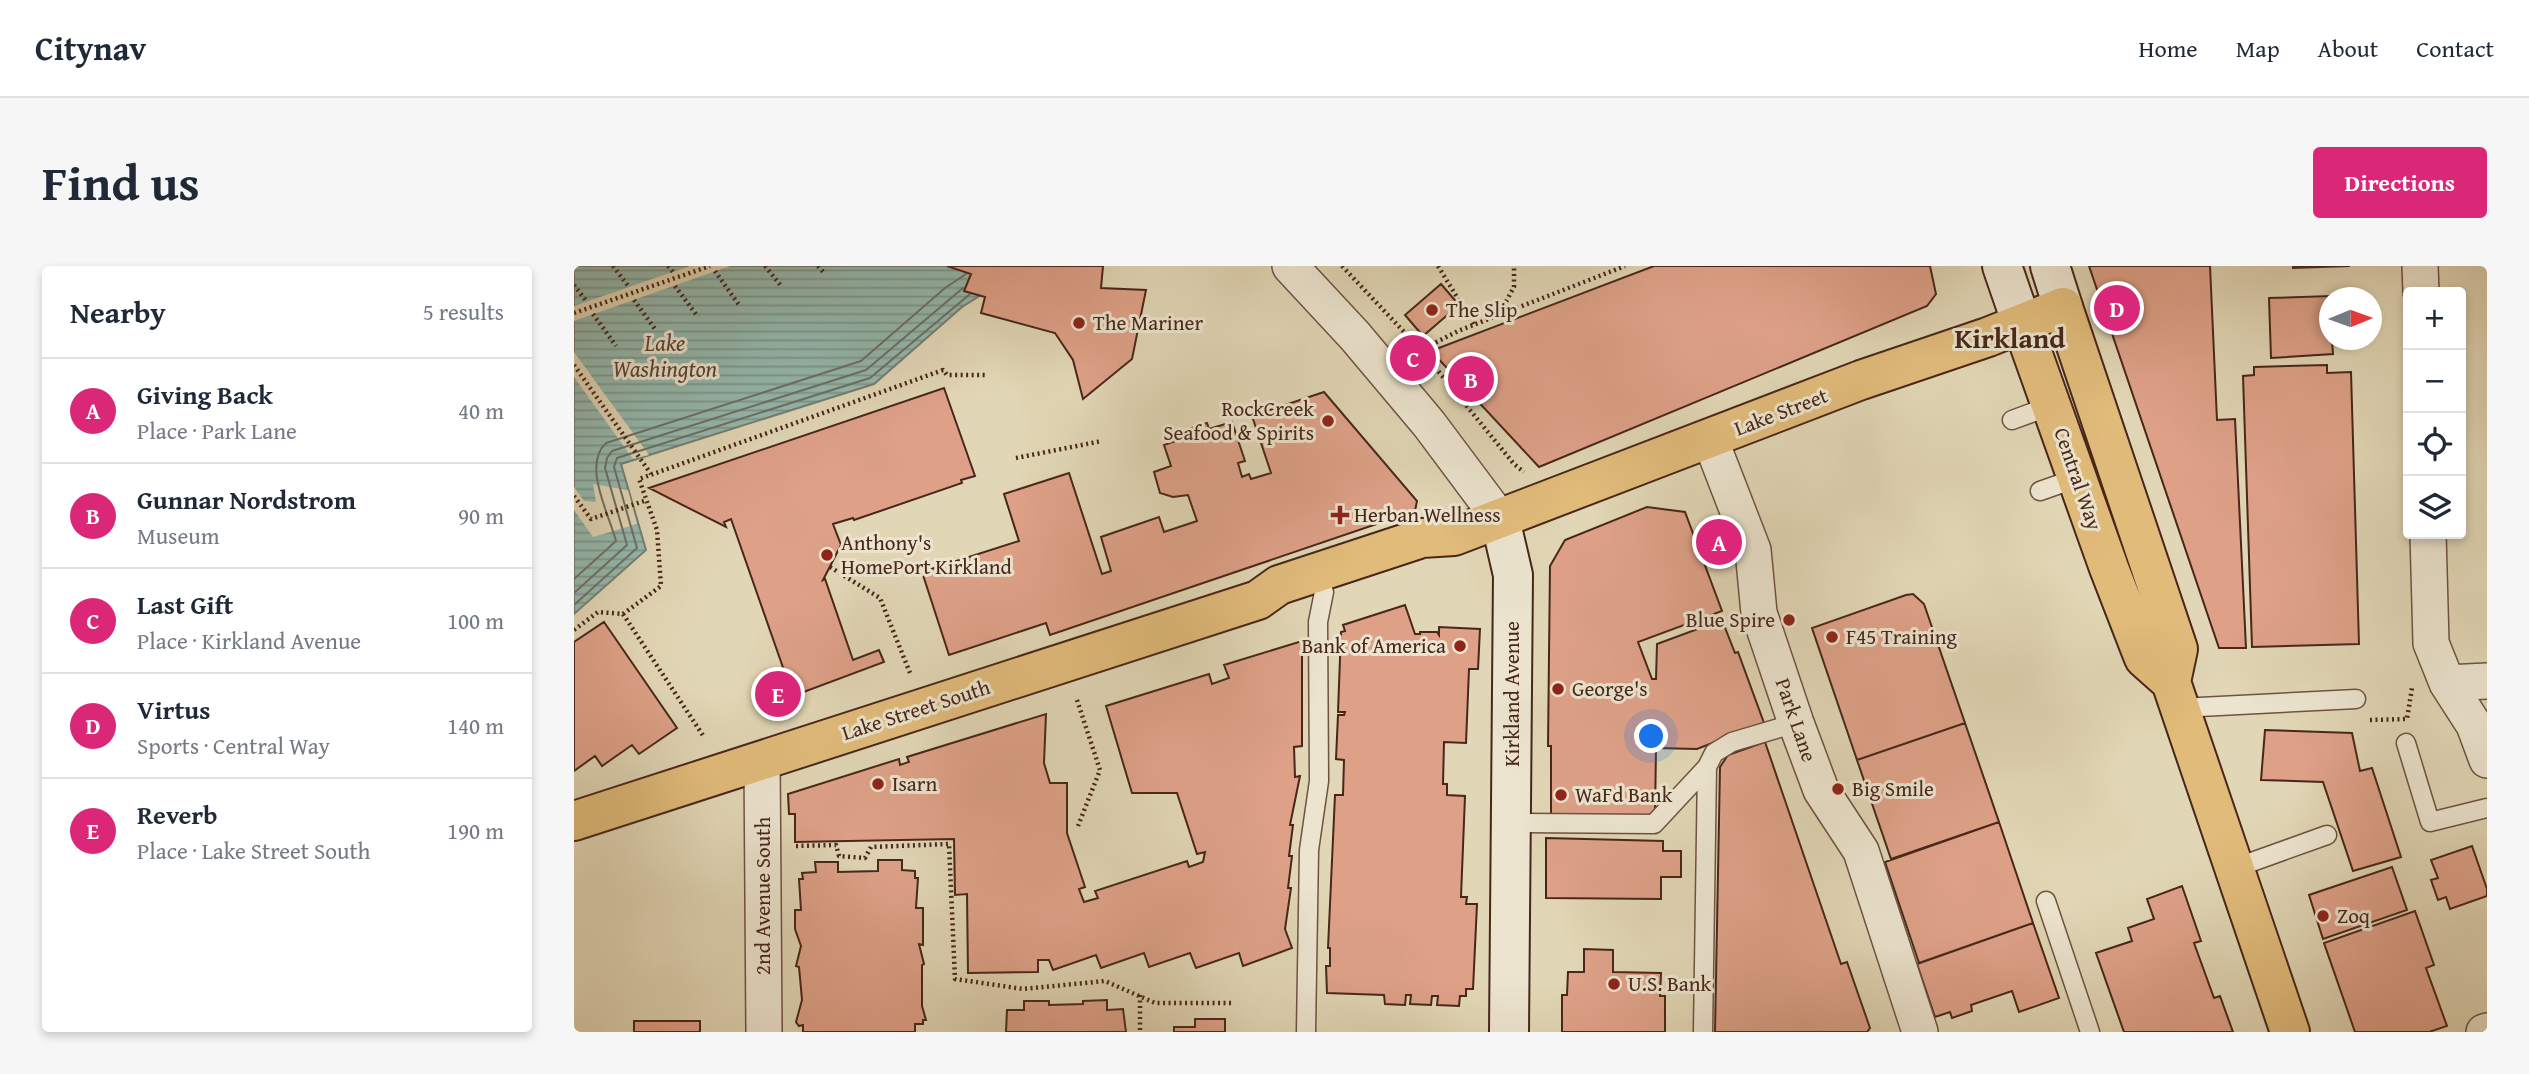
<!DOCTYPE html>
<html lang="en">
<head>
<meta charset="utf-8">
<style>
	body { margin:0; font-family:"Gentium Book Plus",serif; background:#f6f6f7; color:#1f2937 }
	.controls { position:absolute; right:21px; top:21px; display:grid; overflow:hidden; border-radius:7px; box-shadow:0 4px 10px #0003 }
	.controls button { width:63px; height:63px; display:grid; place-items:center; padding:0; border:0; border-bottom:2px solid #e0e1e3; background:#fff; color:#1f2937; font:35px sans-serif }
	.compass { position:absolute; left:1745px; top:21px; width:63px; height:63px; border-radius:50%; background:#fff; box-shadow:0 4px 10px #0003; rotate:89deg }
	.you { position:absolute; left:1078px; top:471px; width:24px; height:24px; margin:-18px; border:5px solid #fff; border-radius:50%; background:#1a73e8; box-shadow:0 0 0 10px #1a73e833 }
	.badge { display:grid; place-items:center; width:46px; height:46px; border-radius:50%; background:#db2777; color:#fff; font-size:23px; font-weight:700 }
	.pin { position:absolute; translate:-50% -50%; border:4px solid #fff; box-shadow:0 2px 7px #0006 }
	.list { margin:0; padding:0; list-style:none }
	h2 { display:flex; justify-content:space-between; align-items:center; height:91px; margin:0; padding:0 28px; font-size:30px }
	h2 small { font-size:23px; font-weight:400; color:#747a83 }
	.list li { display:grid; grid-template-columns:46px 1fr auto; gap:21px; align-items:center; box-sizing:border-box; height:105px; padding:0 28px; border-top:2px solid #e0e1e3 }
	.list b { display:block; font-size:26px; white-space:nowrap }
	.list p { margin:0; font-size:23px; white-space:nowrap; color:#747a83 }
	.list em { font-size:23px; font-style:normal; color:#747a83 }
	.icon { flex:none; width:38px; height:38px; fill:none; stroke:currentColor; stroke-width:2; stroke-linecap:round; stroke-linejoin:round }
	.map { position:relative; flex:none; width:1913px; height:766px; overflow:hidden; border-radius:7px }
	header { display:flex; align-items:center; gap:42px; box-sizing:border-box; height:98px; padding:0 35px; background:#fff; border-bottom:2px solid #e0e1e3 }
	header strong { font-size:33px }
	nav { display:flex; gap:38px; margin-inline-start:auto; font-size:24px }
	.intro { display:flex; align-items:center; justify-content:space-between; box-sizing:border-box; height:168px; padding:0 42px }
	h1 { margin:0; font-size:49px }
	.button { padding:18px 32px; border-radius:7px; background:#db2777; color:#fff; font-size:24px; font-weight:700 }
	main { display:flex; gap:42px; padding:0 42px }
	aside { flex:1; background:#fff; border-radius:7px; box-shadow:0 4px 10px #0003 }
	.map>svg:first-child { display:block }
</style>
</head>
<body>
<header>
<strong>Citynav</strong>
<nav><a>Home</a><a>Map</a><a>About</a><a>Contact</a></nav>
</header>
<div class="intro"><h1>Find us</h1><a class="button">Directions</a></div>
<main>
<aside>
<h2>Nearby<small>5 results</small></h2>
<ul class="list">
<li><span class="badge">A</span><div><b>Giving Back</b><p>Place · Park Lane</p></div><em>40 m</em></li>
<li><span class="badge">B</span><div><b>Gunnar Nordstrom</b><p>Museum</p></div><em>90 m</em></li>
<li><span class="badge">C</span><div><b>Last Gift</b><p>Place · Kirkland Avenue</p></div><em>100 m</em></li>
<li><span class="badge">D</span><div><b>Virtus</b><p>Sports · Central Way</p></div><em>140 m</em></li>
<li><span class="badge">E</span><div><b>Reverb</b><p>Place · Lake Street South</p></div><em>190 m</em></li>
</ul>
</aside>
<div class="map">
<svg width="1913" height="766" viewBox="0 0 1913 766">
	<defs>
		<pattern id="water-rules" width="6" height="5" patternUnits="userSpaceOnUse" patternTransform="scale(1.75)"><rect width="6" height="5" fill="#94b9ae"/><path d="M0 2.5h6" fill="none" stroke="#7b968d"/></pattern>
	</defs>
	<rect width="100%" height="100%" fill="#e1d6b5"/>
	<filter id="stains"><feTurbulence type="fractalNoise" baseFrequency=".00286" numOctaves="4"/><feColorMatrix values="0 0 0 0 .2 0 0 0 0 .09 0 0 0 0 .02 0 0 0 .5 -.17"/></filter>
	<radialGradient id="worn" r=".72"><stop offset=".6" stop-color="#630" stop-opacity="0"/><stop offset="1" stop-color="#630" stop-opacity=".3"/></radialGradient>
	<path fill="url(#water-rules)" stroke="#767f73" stroke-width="2" d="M 0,0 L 453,0 L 388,41 L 300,118 L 47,198 L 72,284 L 0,348 Z"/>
	<path fill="#e1d6b5" d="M 116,0 L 156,0 L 0,55 L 0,40 Z
		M 0,86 L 75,189 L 59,193 L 0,111 Z
		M 19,218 L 54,224 L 63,258 L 19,271 L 0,244 L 0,221 L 10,235 L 22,236 Z"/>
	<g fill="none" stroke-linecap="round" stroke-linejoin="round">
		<path stroke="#6e7064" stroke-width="2" d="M 0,313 L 42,275 C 35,248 8,199 32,177 L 287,95 L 371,22 L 392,8
			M 0,327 L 53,279 L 31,202 L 33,192 L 38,185 L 292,104 L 389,22
			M 0,339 L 63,282 L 40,201 L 43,192 L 296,112 L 396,28"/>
	</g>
	<path fill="#dea188" stroke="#48271a" stroke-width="2" d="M 373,0 L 529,0 L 527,22 L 572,24 L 558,93 L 509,133 L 499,94 L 481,67 L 407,47 L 411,31 L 390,25 L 397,8 Z
		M 1080,0 L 1356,0 L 1362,28 L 1353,40 L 965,201 L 857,85 Z
		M 1515,0 L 1636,0 L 1643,154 L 1661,153 L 1672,382 L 1645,382 Z
		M 1719,0 L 1776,0 L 1719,2 Z
		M 867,18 L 885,39 L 849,70 L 831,49 Z
		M 1757,30 L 1756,74 L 1758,74 L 1759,88 L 1697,92 L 1695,32 Z
		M 1753,99 L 1753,107 L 1777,106 L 1785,378 L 1678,381 L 1669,110 L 1680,109 L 1680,101 Z
		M 370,122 L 401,210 L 387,214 L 388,217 L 280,254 L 279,252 L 259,258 L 267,279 L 249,314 L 251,313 L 279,394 L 305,384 L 310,396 L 219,430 L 157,253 L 150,256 L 152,261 L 75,222 Z
		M 750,126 L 843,235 L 841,245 L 476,369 L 472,357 L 375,389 L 348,306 L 445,275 L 430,228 L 495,207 L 528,308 L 537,305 L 527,271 L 585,251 L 590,266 L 623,255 L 614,229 L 599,231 L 586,227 L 580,206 L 597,200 L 590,179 L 607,173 L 606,166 L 633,157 L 635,163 L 658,156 L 671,195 L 664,197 L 668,211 L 675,208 L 677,213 L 697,207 L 678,150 Z
		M 1073,241 L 1111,246 L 1148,345 L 1064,376 L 1078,413 L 1082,413 L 1083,378 L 1148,354 L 1161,387 L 1164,386 L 1190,457 L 1123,483 L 1082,482 L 1081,550 L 977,548 L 977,480 L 974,480 L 976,300 L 991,274 Z
		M 1339,328 L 1350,338 L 1391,457 L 1283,494 L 1238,362 L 1332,329 Z
		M 831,339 L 841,368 L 846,368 L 846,366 L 863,366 L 865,369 L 865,361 L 906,363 L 904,403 L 895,403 L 892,477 L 870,476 L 869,518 L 873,518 L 873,529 L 891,530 L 887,631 L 893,631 L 892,638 L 903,638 L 899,723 L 892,723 L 892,730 L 886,730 L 885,740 L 863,739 L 864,730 L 858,730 L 857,739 L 836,738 L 837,729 L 832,729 L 831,739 L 811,738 L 810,729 L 753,727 L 752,700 L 756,700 L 756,682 L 754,682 L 761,529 L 769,529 L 770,494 L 762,493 L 764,449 L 770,449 L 771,446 L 764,446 L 767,366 L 771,365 L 769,359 Z
		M 30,356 L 103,462 L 65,488 L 58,479 L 28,500 L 21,490 L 0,505 L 0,376 Z
		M 728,375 L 728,480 L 720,481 L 721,511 L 726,510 L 716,559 L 719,559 L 715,590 L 718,590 L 714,622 L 717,622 L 711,663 L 718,682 L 669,700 L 665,687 L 622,702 L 616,687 L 575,701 L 570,687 L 527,702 L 522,689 L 479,704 L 475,694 L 464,694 L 464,706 L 394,707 L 393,628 L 381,629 L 380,573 L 221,576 L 221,548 L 215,548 L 214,528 L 325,493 L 326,499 L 335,496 L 333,491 L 472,448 L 470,497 L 476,517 L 493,517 L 493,567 L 511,621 L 505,623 L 510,636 L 524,632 L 521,625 L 613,595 L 615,601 L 629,596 L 631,586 L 623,588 L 603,527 L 558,527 L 532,440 L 635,408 L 638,418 L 655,412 L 650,399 Z
		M 1391,457 L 1425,556 L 1317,593 L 1283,494 Z
		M 1691,464 L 1778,467 L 1786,505 L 1798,502 L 1827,591 L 1779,605 L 1749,516 L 1687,514 Z
		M 1191,476 L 1267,698 L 1273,696 L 1296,762 L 1293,766 L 1141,766 L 1146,501 L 1154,489 Z
		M 1425,556 L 1459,657 L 1345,697 L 1311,596 Z
		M 972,572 L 1089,575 L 1089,585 L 1107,585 L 1107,611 L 1087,611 L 1087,633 L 972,632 Z
		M 1898,580 L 1913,623 L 1913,630 L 1876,643 L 1872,631 L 1864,634 L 1857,614 L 1864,612 L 1857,594 Z
		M 304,594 L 328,594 L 328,604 L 341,605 L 341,612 L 344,612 L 342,642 L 349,642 L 349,679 L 345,678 L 350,698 L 348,699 L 348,740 L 352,754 L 349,754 L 349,758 L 341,758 L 341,766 L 229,766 L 229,759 L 225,760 L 222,756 L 228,734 L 225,701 L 222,700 L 227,680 L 221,663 L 221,644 L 227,644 L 225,613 L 229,613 L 228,607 L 242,606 L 241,596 L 264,596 L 264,606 L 304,605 Z
		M 1818,601 L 1833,644 L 1749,673 L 1735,629 Z
		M 1608,620 L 1627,675 L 1620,677 L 1640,732 L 1646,730 L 1659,766 L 1550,766 L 1522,687 L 1558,675 L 1554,662 L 1580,653 L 1573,633 Z
		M 1841,645 L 1860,699 L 1852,702 L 1873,760 L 1855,766 L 1781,766 L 1750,677 Z
		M 1459,657 L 1485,732 L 1445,746 L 1438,725 L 1397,739 L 1398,745 L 1378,752 L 1376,746 L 1361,751 L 1343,698 Z
		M 1010,683 L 1039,684 L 1039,706 L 1087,707 L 1086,730 L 1091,730 L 1091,766 L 988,766 L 988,729 L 993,729 L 994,706 L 1010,706 Z
		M 533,734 L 533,744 L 549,743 L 552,766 L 432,766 L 433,744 L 450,744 L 450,735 L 475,735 L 475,739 L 509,738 L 509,735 Z
		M 621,753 L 651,753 L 651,766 L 600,766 L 600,761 L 621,761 Z
		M 60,755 L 126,755 L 126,766 L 60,766 Z"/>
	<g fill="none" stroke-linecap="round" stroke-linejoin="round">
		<defs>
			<path id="lane" d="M 1438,154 L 1479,139
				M 1466,225 L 1503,212
				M 1606,442 L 1782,433
				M 1832,477 L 1856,556 L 1913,542
				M 937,557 L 1080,558 L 1133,501
				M 1661,602 L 1753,569
				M 1472,635 L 1516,766
				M 732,766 L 735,584 L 745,515 L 744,356 L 750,326
				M 1129,766 L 1133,501 L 1140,487 L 1158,476 L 1222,457"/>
			<path id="street" d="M 716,0 L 781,70 L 855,158 L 926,253
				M 1846,0 L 1847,26
				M 1136,173 L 1179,284 L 1185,347 L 1222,457 L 1247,524 L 1287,585 L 1346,766
				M 1854,268 L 1857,377 L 1873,417 L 1900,459 L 1913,494
				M 1873,417 L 1913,415
				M 188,494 L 190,766
				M 1910,766 L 1913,765"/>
			<path id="secondary" d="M 1428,0 L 1448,58
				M 1476,0 L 1489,41
				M 926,253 L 939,309 L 935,766"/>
			<path id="primary" d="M 1448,58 L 1535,302 L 1566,382 L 1570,392 L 1597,416 L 1716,766
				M 0,555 L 684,334 L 705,319 L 848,272 L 880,270 L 1287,114 L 1414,71 L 1489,41 L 1604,383 L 1597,416"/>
		</defs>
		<use href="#lane" stroke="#6e5341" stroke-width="21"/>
		<use href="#street" stroke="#6e5341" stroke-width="38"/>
		<use href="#secondary" stroke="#48271a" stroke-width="42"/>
		<use href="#primary" stroke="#48271a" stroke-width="42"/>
		<path stroke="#48271a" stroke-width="4.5" stroke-dasharray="2 3.5" stroke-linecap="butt" d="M 39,0 L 55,21
			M 94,0 L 99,6
			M 191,0 L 208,21
			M 244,0 L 250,7
			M 768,0 L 847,84 L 940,198 L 950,206
			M 864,0 L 900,59
			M 141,5 L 165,39
			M 0,19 L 13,36
			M 101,20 L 124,51
			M 60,34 L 81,63
			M 0,47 L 136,0
			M 19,48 L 42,80
			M 924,50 L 940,21 L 940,0
			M 847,84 L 884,65 L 1051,0
			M 0,99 L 77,208
			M 442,192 L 528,175
			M 0,230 L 17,253 L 73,234
			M 256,301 L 306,332 L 336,407
			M 49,348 L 130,471
			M 0,364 L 24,346 L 49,348 L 87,320 L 83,264 L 65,213 L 369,104 L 373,109 L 411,109
			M 503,434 L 526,504 L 504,560
			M 1796,454 L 1833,453 L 1838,422
			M 222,580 L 262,579 L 265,590 L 291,592 L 297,581 L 375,578 L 381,713 L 449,723 L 531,715 L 581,737 L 658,737
			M 566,729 L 566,766"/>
		<use href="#lane" stroke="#ece4cf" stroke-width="18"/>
		<use href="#street" stroke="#ece4cf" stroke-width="35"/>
		<use href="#secondary" stroke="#ece4cf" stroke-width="38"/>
		<use href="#primary" stroke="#e0bb7a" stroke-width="38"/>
	</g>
	<g fill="#8f2418" stroke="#ece4cf" stroke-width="2.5">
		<circle cx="858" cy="44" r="7"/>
		<circle cx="505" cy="57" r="7"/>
		<circle cx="754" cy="155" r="7"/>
		<path d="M762.5 238.5h7v7h7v7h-7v7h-7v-7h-7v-7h7z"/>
		<circle cx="253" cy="289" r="7"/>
		<circle cx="1215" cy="354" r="7"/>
		<circle cx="1258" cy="371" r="7"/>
		<circle cx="886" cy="380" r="7"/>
		<circle cx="984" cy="423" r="7"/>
		<circle cx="304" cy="518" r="7"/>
		<circle cx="1264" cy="523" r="7"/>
		<circle cx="987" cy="529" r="7"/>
		<circle cx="1749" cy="650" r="7"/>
		<circle cx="1040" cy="718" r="7"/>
	</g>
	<g text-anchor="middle" stroke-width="6" stroke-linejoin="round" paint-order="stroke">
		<g font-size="21" fill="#48271a" stroke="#ece4cf" text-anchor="start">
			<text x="872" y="51">The Slip</text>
			<text x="519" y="64">The Mariner</text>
			<text x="740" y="150" text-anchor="end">RockCreek<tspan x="740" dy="24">Seafood &amp; Spirits</tspan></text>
			<text x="780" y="256">Herban Wellness</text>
			<text x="267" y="284">Anthony's<tspan x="267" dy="24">HomePort Kirkland</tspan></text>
			<text x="1201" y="361" text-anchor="end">Blue Spire</text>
			<text x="1272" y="378">F45 Training</text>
			<text x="872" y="387" text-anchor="end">Bank of America</text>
			<text x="998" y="430">George's</text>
			<text x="318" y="525">Isarn</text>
			<text x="1278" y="530">Big Smile</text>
			<text x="1001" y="536">WaFd Bank</text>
			<text x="1763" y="657">Zoq</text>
			<text x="1054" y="725">U.S. Bank</text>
		</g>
		<g font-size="21" fill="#48271a" stroke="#ece4cf">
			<text transform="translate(1207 146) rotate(-21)" y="7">Lake Street</text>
			<text transform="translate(1504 213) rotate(71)" y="7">Central Way</text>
			<text transform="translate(938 428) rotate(-90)" y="7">Kirkland Avenue</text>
			<text transform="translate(342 444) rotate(-18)" y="7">Lake Street South</text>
			<text transform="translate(1222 454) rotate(71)" y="7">Park Lane</text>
			<text transform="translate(189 630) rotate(-90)" y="7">2nd Avenue South</text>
		</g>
		<g font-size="23" font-style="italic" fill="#574438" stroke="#ece4cf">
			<text x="91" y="85">Lake<tspan x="91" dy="26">Washington</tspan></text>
		</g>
		<g font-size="28" font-weight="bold" fill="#48271a" stroke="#ece4cf">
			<text x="1436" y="82">Kirkland</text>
		</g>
	</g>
	<rect width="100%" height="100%" filter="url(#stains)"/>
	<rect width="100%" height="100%" fill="url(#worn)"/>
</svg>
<div class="controls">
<button>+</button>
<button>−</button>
<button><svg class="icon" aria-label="locate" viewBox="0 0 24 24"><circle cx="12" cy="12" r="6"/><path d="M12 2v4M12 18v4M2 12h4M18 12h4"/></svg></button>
<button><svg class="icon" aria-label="layers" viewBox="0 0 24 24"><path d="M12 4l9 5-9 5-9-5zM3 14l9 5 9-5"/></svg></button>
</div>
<svg class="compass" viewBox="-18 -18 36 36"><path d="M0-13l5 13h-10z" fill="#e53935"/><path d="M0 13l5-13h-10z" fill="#747a83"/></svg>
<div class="you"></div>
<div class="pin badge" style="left:1145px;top:276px">A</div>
<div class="pin badge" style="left:897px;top:113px">B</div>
<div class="pin badge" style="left:839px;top:92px">C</div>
<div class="pin badge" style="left:1543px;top:42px">D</div>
<div class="pin badge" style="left:204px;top:428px">E</div>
</div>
</main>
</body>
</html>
